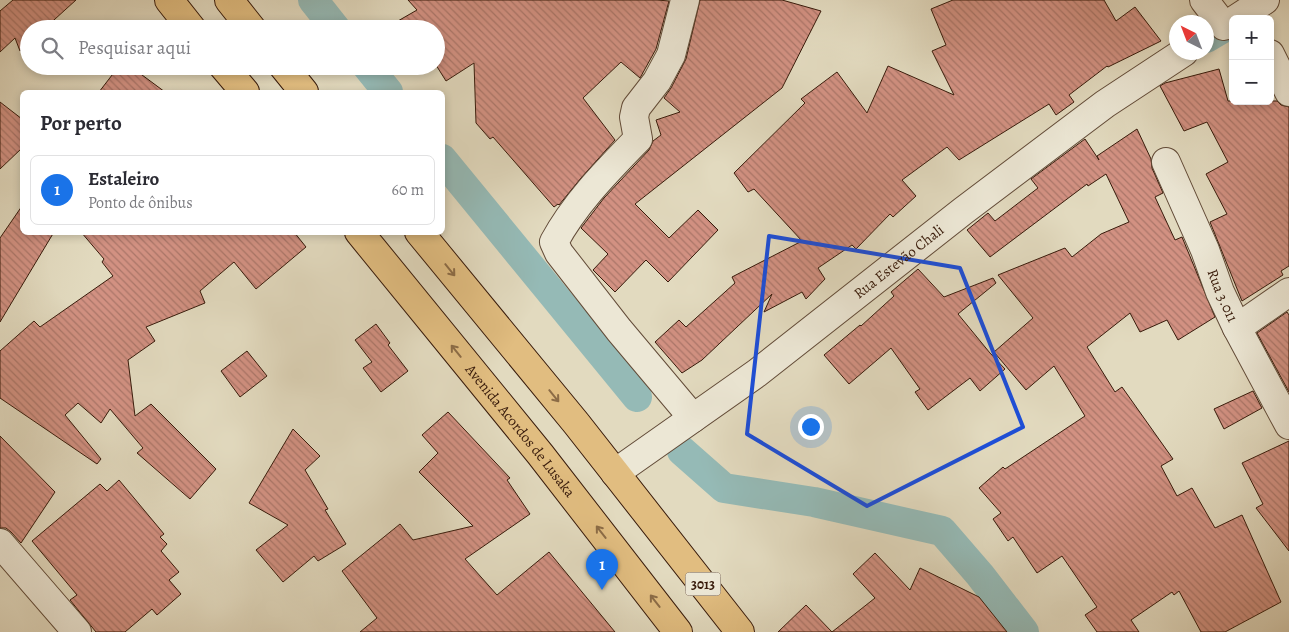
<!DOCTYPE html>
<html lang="pt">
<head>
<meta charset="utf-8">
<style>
	body { margin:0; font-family:Alegreya,serif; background:#f7f7f7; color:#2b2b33 }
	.controls { position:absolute; right:15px; top:15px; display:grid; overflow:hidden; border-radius:8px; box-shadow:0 2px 8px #0003 }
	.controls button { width:45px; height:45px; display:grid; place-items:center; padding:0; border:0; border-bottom:1px solid #e1e1e2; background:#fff; color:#2b2b33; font:25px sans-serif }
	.compass { position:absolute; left:1169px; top:15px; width:45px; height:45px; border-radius:50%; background:#fff; box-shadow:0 2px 8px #0003; rotate:318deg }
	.you { position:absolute; left:810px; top:426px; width:18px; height:18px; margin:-12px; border:4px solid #fff; border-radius:50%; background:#1a73e8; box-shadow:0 0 0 8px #1a73e833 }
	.badge { display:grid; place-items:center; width:32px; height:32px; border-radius:50%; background:#1a73e8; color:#fff; font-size:16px; font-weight:700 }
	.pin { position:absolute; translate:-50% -41px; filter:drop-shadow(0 1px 2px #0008) }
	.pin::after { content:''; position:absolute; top:26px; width:18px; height:15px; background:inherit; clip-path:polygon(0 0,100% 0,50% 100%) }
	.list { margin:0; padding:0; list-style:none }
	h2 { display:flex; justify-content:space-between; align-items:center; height:65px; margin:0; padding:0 20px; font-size:21px }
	h2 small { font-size:16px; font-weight:400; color:#7c7c81 }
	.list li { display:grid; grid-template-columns:32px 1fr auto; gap:15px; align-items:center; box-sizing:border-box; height:70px; margin:0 10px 10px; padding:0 10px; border:1px solid #e1e1e2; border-radius:8px }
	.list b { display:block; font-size:19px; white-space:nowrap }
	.list p { margin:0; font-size:16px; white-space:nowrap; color:#7c7c81 }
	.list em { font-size:16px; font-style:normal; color:#7c7c81 }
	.icon { flex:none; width:28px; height:28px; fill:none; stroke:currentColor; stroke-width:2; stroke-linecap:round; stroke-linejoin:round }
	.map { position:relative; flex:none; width:1289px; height:632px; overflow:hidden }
	.search { position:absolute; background:#fff; box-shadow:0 2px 8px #0003; left:20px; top:20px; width:425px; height:55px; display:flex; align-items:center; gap:12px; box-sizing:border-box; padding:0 18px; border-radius:28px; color:#7c7c81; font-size:19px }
	.panel { position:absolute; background:#fff; box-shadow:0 2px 8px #0003; left:20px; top:90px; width:425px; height:145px; border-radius:8px }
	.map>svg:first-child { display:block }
</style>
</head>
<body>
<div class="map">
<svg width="1289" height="632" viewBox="0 0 1289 632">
	<defs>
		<pattern id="building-back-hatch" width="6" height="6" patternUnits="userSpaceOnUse" patternTransform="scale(1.25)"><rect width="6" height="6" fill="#d29182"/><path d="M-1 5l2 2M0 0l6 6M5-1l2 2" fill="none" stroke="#ab7669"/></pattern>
	</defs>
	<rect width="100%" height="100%" fill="#e2dabf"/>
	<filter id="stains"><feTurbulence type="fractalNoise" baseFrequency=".004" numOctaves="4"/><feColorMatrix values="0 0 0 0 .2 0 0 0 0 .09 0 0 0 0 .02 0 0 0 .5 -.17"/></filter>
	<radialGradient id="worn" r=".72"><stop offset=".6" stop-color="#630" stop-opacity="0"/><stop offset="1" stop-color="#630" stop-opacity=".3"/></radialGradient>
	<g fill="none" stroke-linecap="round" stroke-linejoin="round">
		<path stroke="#95bab6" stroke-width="30" d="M 313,0 L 336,29
			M 1206,38 L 1233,22
			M 367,66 L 388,92
			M 442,159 L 637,397
			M 682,451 L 724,488 L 814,502 L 942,531 L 980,575 L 1024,632"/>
	</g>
	<path fill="url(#building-back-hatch)" stroke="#381b0b" d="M 13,0 L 76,0 L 44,29 L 29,29 L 29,43 L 20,51 L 15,38 L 0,52 L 0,11 Z
		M 408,0 L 657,0 L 669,1 L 656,49 L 640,78 L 621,62 L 583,98 L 615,140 L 581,178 L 559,205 L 558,204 L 554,207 L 493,137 L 490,139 L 476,123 L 474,63 L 446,81 L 436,65 L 436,29 L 384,29 L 417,10 Z
		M 700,0 L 782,0 L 821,11 L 782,88 L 635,204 L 669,238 L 698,210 L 718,230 L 668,282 L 646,260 L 615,292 L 593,270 L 608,254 L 581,228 L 604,198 L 649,150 L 653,141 L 661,135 L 656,120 L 680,112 L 664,98 L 671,88 L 686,59 Z
		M 953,0 L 1104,0 L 1116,21 L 1135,7 L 1161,41 L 1108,67 L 1107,66 L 1069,95 L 1074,102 L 1056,115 L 1049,104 L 959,160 L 947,147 L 902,180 L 916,196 L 893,217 L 890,214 L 856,249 L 852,245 L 818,268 L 825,279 L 806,299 L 802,292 L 764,312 L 772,294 L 702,360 L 682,373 L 655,342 L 679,320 L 686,327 L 735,283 L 732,277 L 802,241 L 754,189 L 748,192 L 734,173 L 805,103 L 801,99 L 837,72 L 867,113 L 888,66 L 954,95 L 932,51 L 946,45 L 931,9 Z
		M 119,66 L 130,66 L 165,92 L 99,92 Z
		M 1219,69 L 1228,101 L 1277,101 L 1281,105 L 1289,107 L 1289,266 L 1281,271 L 1283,275 L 1242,301 L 1210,222 L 1227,214 L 1206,174 L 1228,162 L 1207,122 L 1184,131 L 1160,86 L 1165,83 Z
		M 0,102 L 22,119 L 22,148 L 0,169 Z
		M 1137,129 L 1151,159 L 1152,168 L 1163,193 L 1155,197 L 1175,240 L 1182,237 L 1215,317 L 1178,340 L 1167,320 L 1140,332 L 1130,313 L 1087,347 L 1115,392 L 1122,387 L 1173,459 L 1161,466 L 1177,496 L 1192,488 L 1215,528 L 1242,515 L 1281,602 L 1225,632 L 1201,632 L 1179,591 L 1174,595 L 1172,592 L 1131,620 L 1139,632 L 1097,632 L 1085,615 L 1097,607 L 1062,556 L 1037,573 L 1013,537 L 1008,541 L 993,519 L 1001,513 L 979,488 L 1003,467 L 1005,469 L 1085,416 L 1054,366 L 1026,390 L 994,352 L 1033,318 L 998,275 L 1065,248 L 1072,257 L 1101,234 L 1129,222 L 1106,174 L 1088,186 L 1087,184 L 990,257 L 967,230 L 988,213 L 995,221 L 1038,188 L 1031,179 L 1085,139 L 1099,160 L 1097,156 Z
		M 22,206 L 22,232 L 54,232 L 0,322 L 0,238 Z
		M 81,232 L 294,232 L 306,247 L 256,289 L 234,262 L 200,291 L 205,303 L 146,327 L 155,341 L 128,360 L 135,416 L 151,404 L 216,469 L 190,499 L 137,453 L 143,448 L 110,409 L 101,423 L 78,403 L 65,415 L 101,459 L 97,464 L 0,398 L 0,351 L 34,321 L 40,327 L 113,276 L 102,262 L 104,259 Z
		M 918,269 L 944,297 L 993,278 L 996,283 L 958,314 L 990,353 L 1005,369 L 980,391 L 970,378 L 928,410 L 915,392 L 920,389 L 891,348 L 849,384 L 824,355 L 860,325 L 861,326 L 894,296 L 891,292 Z
		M 1287,312 L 1289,315 L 1289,392 L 1257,333 Z
		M 376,324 L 390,343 L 388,345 L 408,371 L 381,392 L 363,368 L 372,362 L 355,340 Z
		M 247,351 L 267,376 L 240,397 L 221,371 Z
		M 1253,391 L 1262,408 L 1224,429 L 1214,409 Z
		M 448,412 L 510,478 L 507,480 L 530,514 L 465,559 L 497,595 L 549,552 L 615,632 L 360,632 L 377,618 L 342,571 L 400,524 L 413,540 L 473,526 L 419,472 L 438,453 L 422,435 Z
		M 293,429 L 320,456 L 305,470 L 328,509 L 325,510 L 346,544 L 318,561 L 314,556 L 283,582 L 256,550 L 288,525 L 249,503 Z
		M 0,436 L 55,492 L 21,543 L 11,532 L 6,528 L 0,528 Z
		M 1289,441 L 1289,551 L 1256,508 L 1263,504 L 1242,463 Z
		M 119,480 L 164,534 L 160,537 L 167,544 L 161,551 L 179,572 L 169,580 L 181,594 L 157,615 L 152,609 L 125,632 L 96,632 L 70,600 L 77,595 L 32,541 L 100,484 L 107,491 Z
		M 875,553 L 910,590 L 920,568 L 979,597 L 1007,632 L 832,632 L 875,598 L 853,574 Z
		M 806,605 L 832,632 L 778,632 Z"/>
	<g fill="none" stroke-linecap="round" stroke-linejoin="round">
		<defs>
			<g id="minor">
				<path d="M 685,0 L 671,55 L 657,81 L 636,108 L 634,117 L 638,139 C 607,171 575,203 554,242 L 559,253 L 619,330 L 693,418"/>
				<path d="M 1204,0 L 1224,26"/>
				<path d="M 1236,19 L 1265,0"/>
				<path d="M 1270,54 L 1289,92"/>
				<path id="s1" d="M 1166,162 L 1205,250 L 1220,292 L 1237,328 L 1289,425"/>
				<path d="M 1237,328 L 1289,292"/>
				<path id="s2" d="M 615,473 L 757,373 L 963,211 L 1105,104 L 1184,52"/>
				<path d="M 0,543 L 77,632"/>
			</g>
			<g id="major">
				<path d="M 169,0 L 192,29"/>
				<path d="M 229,0 L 252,29"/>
				<path d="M 223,66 L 245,92"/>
				<path d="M 283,66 L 304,92"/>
				<path id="s3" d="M 359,232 L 540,454 L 678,632"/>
				<path d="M 419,232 L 576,423 L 740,632"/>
			</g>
		</defs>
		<use href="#minor" stroke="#624b38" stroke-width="30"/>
		<use href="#major" stroke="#381b0b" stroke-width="30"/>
		<use href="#minor" stroke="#ece7d5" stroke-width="28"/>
		<use href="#major" stroke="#e1bd80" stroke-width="28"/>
	</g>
	<defs><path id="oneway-shaft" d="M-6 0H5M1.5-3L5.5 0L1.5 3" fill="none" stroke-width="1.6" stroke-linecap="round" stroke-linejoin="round" transform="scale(1.25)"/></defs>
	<g stroke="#8c6c46">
		<use href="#oneway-shaft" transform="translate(450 270) rotate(51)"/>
		<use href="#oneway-shaft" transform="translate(456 351) rotate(-129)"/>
		<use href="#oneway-shaft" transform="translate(554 396) rotate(51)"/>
		<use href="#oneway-shaft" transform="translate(601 532) rotate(-128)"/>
		<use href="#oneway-shaft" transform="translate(655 601) rotate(-128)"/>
	</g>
	<path fill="none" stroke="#1d4ed8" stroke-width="4" stroke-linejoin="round" d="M 769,236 L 960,268 L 1023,427 L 867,506 L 747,434 Z"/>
	<g text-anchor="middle" stroke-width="4.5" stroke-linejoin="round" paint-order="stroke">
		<rect fill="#ece7d5" stroke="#6e5848" stroke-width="1" x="685.5" y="572.5" width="35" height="23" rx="4"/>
		<g font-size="14" font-weight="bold" fill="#381b0b">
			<text x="703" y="589">3013</text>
		</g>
		<g font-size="15" fill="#381b0b" stroke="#ece7d5">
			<text dy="5" stroke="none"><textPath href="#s2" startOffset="354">Rua Estevão Chali</textPath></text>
			<text dy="5" stroke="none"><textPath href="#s1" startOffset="145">Rua 3.011</textPath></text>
			<text dy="5" stroke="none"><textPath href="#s3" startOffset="256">Avenida Acordos de Lusaka</textPath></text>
		</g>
	</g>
	<rect width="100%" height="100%" filter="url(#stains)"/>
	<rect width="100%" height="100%" fill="url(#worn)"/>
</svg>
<div class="controls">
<button>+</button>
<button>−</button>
</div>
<svg class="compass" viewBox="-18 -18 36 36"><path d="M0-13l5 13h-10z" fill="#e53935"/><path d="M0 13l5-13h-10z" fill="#7c7c81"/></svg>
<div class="you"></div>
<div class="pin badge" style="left:602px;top:590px">1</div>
<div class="search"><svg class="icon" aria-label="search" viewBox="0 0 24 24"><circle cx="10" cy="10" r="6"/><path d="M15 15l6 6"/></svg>Pesquisar aqui</div>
<section class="panel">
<h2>Por perto<small></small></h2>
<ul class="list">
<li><span class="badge">1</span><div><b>Estaleiro</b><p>Ponto de ônibus</p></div><em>60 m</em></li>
</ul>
</section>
</div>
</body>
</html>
